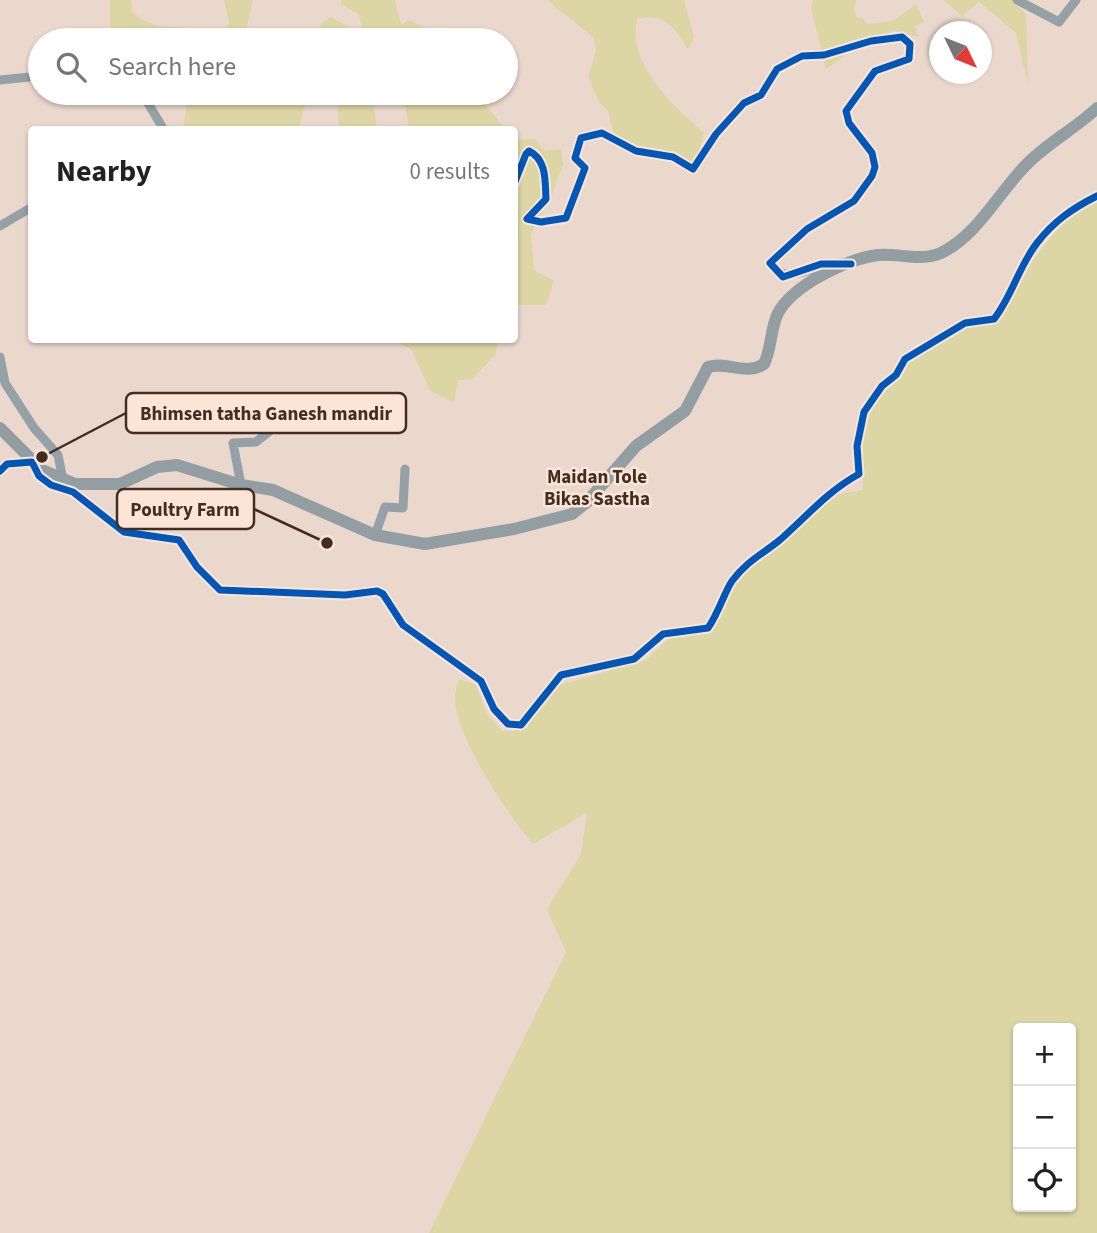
<!DOCTYPE html>
<html lang="en">
<head>
<meta charset="utf-8">
<style>
	body { margin:0; font-family:"Source Sans 3",sans-serif; background:#f6f6f6; color:#222 }
	.controls { position:absolute; right:21px; bottom:21px; display:grid; overflow:hidden; border-radius:7px; box-shadow:0 2px 5px #0004 }
	.controls button { width:63px; height:63px; display:grid; place-items:center; padding:0; border:0; border-bottom:2px solid #e0e0e0; background:#fff; color:#222; font:35px sans-serif }
	.compass { position:absolute; left:929px; top:21px; width:63px; height:63px; border-radius:50%; background:#fff; box-shadow:0 2px 5px #0004; rotate:133deg }
	.list { margin:0; padding:0; list-style:none }
	h2 { display:flex; justify-content:space-between; align-items:center; height:91px; margin:0; padding:0 28px; font-size:30px }
	h2 small { font-size:23px; font-weight:400; color:#767676 }
	.icon { flex:none; width:38px; height:38px; fill:none; stroke:currentColor; stroke-width:2; stroke-linecap:round; stroke-linejoin:round }
	.map { position:relative; flex:none; width:1097px; height:1233px; overflow:hidden }
	.search { position:absolute; background:#fff; box-shadow:0 2px 5px #0004; left:28px; top:28px; width:490px; height:77px; display:flex; align-items:center; gap:18px; box-sizing:border-box; padding:0 24px; border-radius:38px; color:#767676; font-size:26px }
	.panel { position:absolute; background:#fff; box-shadow:0 2px 5px #0004; left:28px; top:126px; width:490px; height:217px; border-radius:7px }
	.map>svg:first-child { display:block }
</style>
</head>
<body>
<div class="map">
<svg width="1097" height="1233" viewBox="0 0 1097 1233">
	<rect width="100%" height="100%" fill="#ebd8cd"/>
	<path fill="#dbd6a4" fill-rule="evenodd" d="M 110,0 L 131,0 L 132,11 C 149,27 160,27 182,27 L 192,40 L 123,40 L 110,26 Z
		M 224,0 L 253,0 L 247,27 L 251,40 L 223,40 L 229,22 Z
		M 341,0 L 395,0 L 401,25 L 409,20 L 435,33 L 438,40 L 367,40 L 358,14 L 341,4 Z
		M 547,0 L 684,0 L 694,37 L 688,49 C 674,27 665,12 637,19 C 627,65 673,105 704,133 L 697,161 L 690,164 L 637,150 L 614,136 L 608,111 L 599,102 L 588,77 L 596,51 L 594,38 Z
		M 813,0 L 856,0 L 854,10 L 857,18 L 862,18 L 868,24 L 893,21 L 916,4 L 924,22 L 915,26 L 918,37 L 895,31 L 850,42 L 843,57 L 826,69 L 811,8 Z
		M 944,0 L 1012,0 L 1026,14 L 1028,85 L 1016,33 L 979,2 L 962,16 Z
		M 331,17 L 349,27 L 356,40 L 324,40 L 320,25 Z
		M 189,93 L 308,93 L 299,129 L 183,129 Z
		M 337,93 L 372,93 L 377,129 L 339,129 Z
		M 403,93 L 475,93 L 506,129 L 409,129 Z
		M 535,139 L 545,151 L 561,149 L 563,164 L 551,197 L 531,234 L 534,270 L 554,281 L 546,305 L 515,305 L 514,140 Z
		M 1097,201 L 1097,1233 L 429,1233 L 566,952 L 547,909 L 581,854 L 587,813 L 533,844 C 507,814 458,740 455,701 C 454,694 457,686 459,679 L 476,685 L 487,714 L 502,731 L 513,731 L 556,686 L 646,660 L 671,637 L 710,632 L 734,587 L 759,558 L 839,494 L 863,490 L 860,443 L 870,405 L 899,380 L 907,362 L 962,329 L 998,321 C 1025,274 1047,225 1097,201 ZM 1018,1028 L 1071,1028 L 1071,1207 L 1018,1207 Z
		M 392,340 L 498,340 L 496,354 L 472,379 L 458,380 L 454,403 L 430,390 L 411,349 Z"/>
	<g fill="none" stroke-linecap="round" stroke-linejoin="round">
		<path stroke="#95a1a7" stroke-width="9" d="M 1017,0 L 1059,22 L 1076,0
			M 0,80 L 40,76
			M 142,93 L 164,130
			M 514,184 L 526,154 L 529,151 C 547,160 545,181 546,199 L 527,219 L 541,222 L 566,218 L 585,168 L 575,158 L 581,138 L 602,133 L 636,151 L 673,157 L 693,169 L 716,134 L 744,103 L 761,95 L 777,69 L 802,56 L 824,55 L 871,41 L 902,37 L 910,44 L 909,59 L 875,71 L 846,111 L 849,123 L 872,153 L 875,167 L 872,176 L 854,201 L 807,229 L 770,263 C 787,289 814,262 843,263
			M 0,226 L 32,207
			M 0,357 L 5,383 L 34,428 L 58,455 L 63,480
			M 0,471 L 7,464 L 32,462 L 39,476 L 51,485 L 73,492 L 124,532 L 179,540 L 197,567 L 220,590 L 345,595 L 377,591 L 383,594 L 403,625 L 481,681 L 494,709 L 508,724 L 521,725 L 561,675 L 634,659 L 663,634 L 708,628 C 718,614 725,591 732,581 C 748,560 763,554 781,539 C 807,516 828,491 859,474 L 857,446 L 864,412 L 882,386 L 896,375 L 905,359 L 965,323 L 994,319 C 1012,296 1019,266 1037,243 C 1054,221 1073,208 1097,196
			M 241,485 L 233,443 L 256,442 L 270,431
			M 375,535 L 385,507 L 403,508 L 405,469"/>
		<path stroke="#939ea2" stroke-width="12" d="M 0,428 L 42,470 L 75,484 L 120,484 L 157,467 L 177,465 L 241,485 L 273,490 L 375,535 L 425,544 L 514,529 L 572,514 L 587,502 L 636,446 L 685,411 L 708,367 C 727,361 745,376 764,364 C 772,348 770,329 778,313 C 793,285 847,259 878,255 C 899,253 920,262 941,253 C 977,236 999,192 1026,165 C 1047,143 1075,129 1097,108"/>
		<defs>
			<path id="cycleway" d="M 514,184 L 526,154 L 529,151 C 547,160 545,181 546,199 L 527,219 L 541,222 L 566,218 L 585,168 L 575,158 L 581,138 L 602,133 L 636,151 L 673,157 L 693,169 L 716,134 L 744,103 L 761,95 L 777,69 L 802,56 L 824,55 L 871,41 L 902,37 L 910,44 L 909,59 L 875,71 L 846,111 L 849,123 L 872,153 L 875,167 L 872,176 L 854,201 L 807,229 L 770,263 L 783,277 L 821,264 L 851,264
				M 0,471 L 7,464 L 32,462 L 39,476 L 51,485 L 73,492 L 124,532 L 179,540 L 197,567 L 220,590 L 345,595 L 377,591 L 383,594 L 403,625 L 481,681 L 494,709 L 508,724 L 521,725 L 561,675 L 634,659 L 663,634 L 708,628 C 718,614 725,591 732,581 C 748,560 763,554 781,539 C 807,516 828,491 859,474 L 857,446 L 864,412 L 882,386 L 896,375 L 905,359 L 965,323 L 994,319 C 1012,296 1019,266 1037,243 C 1054,221 1073,208 1097,196"/>
		</defs>
		<use href="#cycleway" stroke="#fce4d7" stroke-width="11"/>
		<use href="#cycleway" stroke="#0057b8" stroke-width="7"/>
	</g>
	<g text-anchor="middle" stroke-width="5" stroke-linejoin="round" paint-order="stroke">
		<g font-size="19" font-weight="bold" fill="#432d20" stroke="#fce4d7">
			<text x="597" y="483">Maidan Tole<tspan x="597" dy="22">Bikas Sastha</tspan></text>
		</g>
	</g>
	<path fill="none" stroke="#432d20" stroke-width="2.5" d="M42 457L126 413M327 543L254 509"/>
	<g fill="#432d20" stroke="#fce4d7" stroke-width="2.5">
		<circle cx="42" cy="457" r="7"/>
		<circle cx="327" cy="543" r="7"/>
	</g>
	<g fill="#fce4d7" stroke="#432d20" stroke-width="2.5">
		<rect x="126" y="393" width="280" height="40" rx="7"/>
		<rect x="117" y="489" width="137" height="40" rx="7"/>
	</g>
	<g font-size="19" text-anchor="middle" font-weight="bold" fill="#432d20">
		<text x="266" y="420">Bhimsen tatha Ganesh mandir</text>
		<text x="185" y="516">Poultry Farm</text>
	</g>
</svg>
<div class="controls">
<button>+</button>
<button>−</button>
<button><svg class="icon" aria-label="locate" viewBox="0 0 24 24"><circle cx="12" cy="12" r="6"/><path d="M12 2v4M12 18v4M2 12h4M18 12h4"/></svg></button>
</div>
<svg class="compass" viewBox="-18 -18 36 36"><path d="M0-13l5 13h-10z" fill="#e53935"/><path d="M0 13l5-13h-10z" fill="#767676"/></svg>
<div class="search"><svg class="icon" aria-label="search" viewBox="0 0 24 24"><circle cx="10" cy="10" r="6"/><path d="M15 15l6 6"/></svg>Search here</div>
<section class="panel">
<h2>Nearby<small>0 results</small></h2>
<ul class="list">
</ul>
</section>
</div>
</body>
</html>
